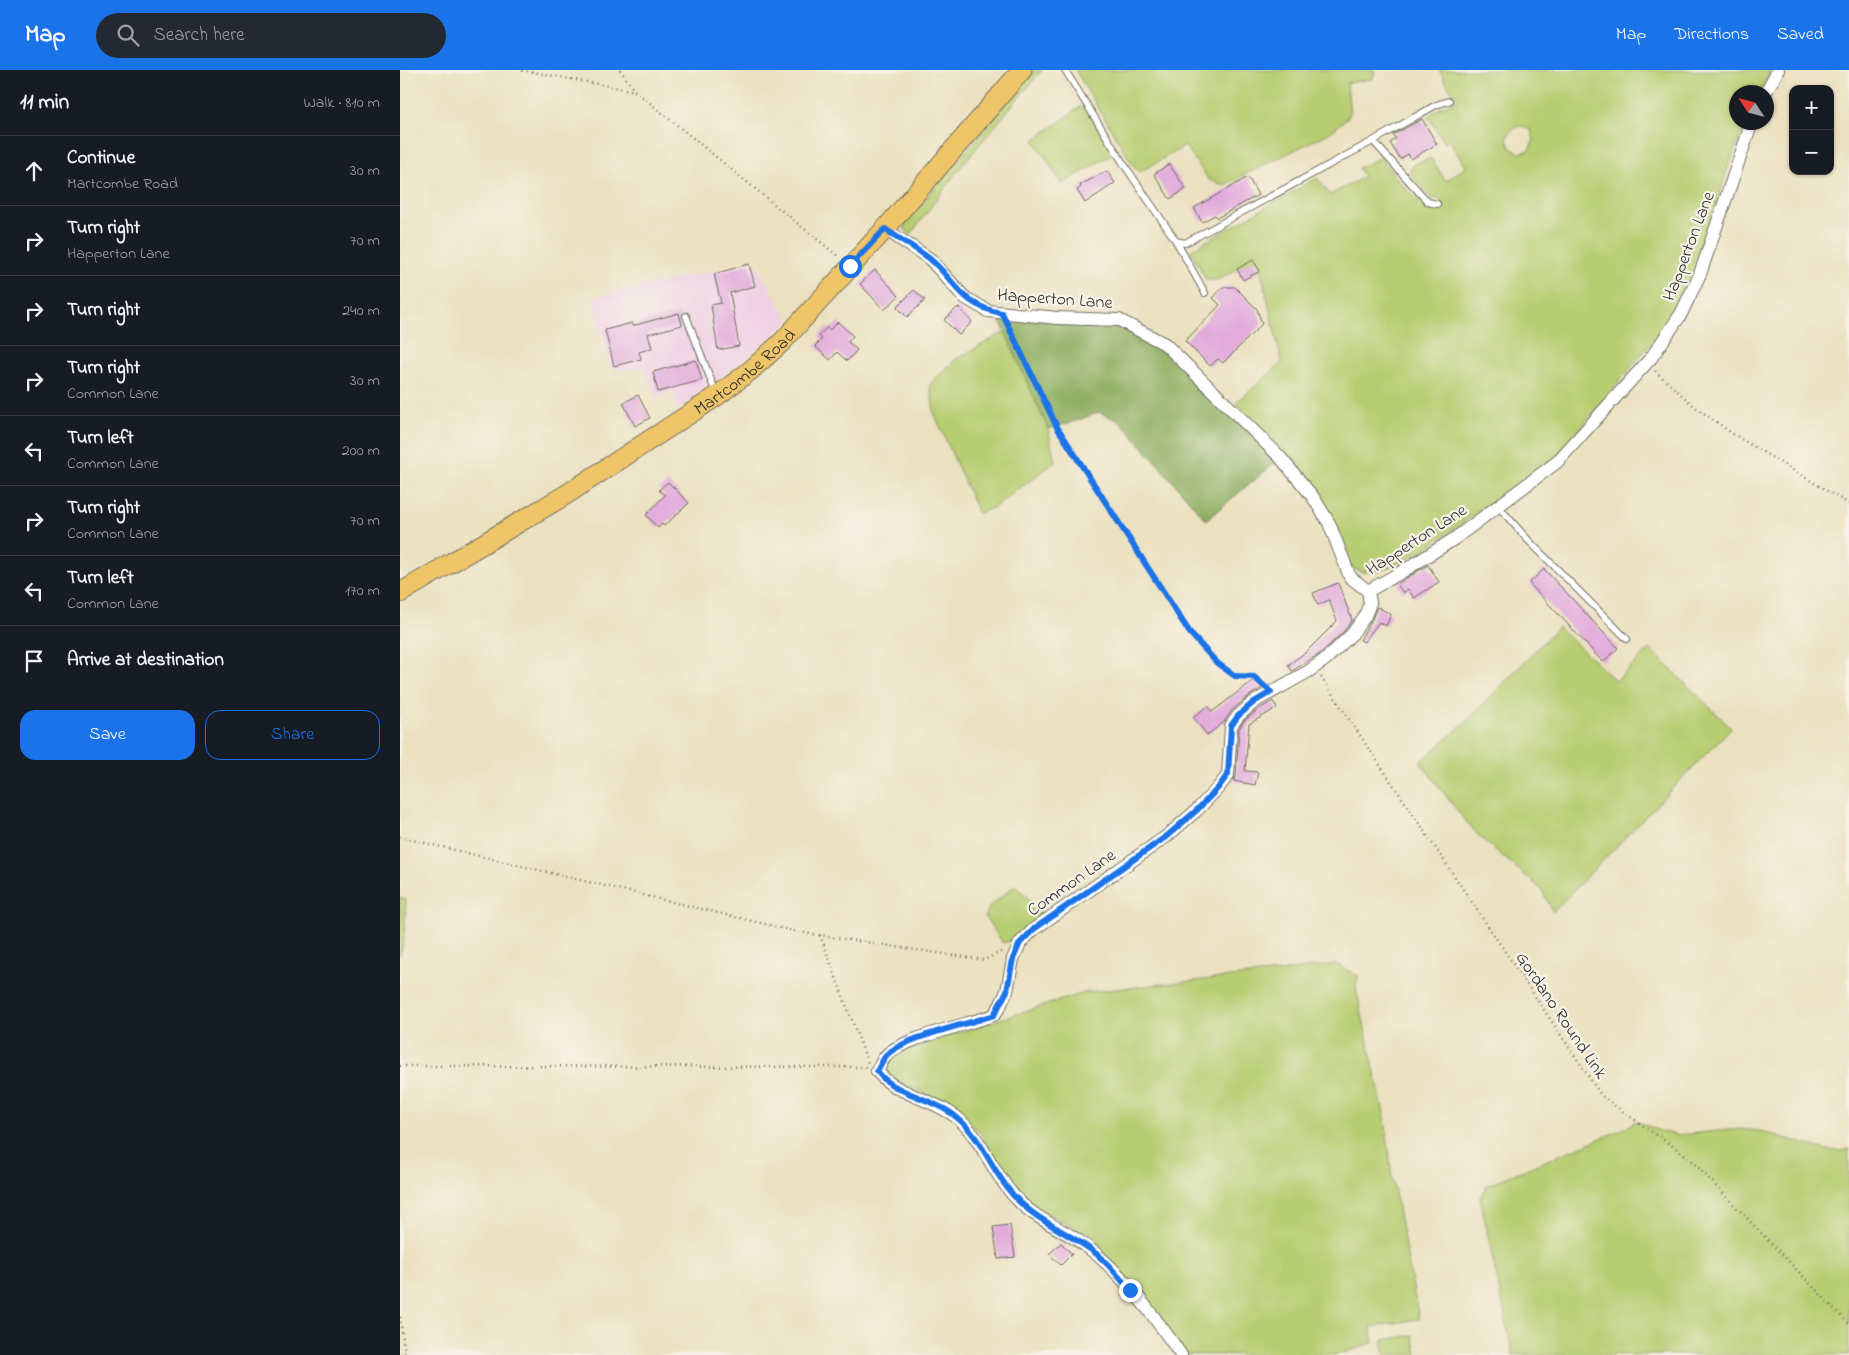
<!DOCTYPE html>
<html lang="en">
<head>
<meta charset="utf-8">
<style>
	body { margin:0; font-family:"Indie Flower",sans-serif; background:#242831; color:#f1f3f6 }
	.controls { position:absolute; right:15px; top:15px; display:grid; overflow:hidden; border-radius:10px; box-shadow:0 1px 4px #0004 }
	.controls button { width:45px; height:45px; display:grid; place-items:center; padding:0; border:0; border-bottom:1px solid #363941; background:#171b24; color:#f1f3f6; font:25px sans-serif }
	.compass { position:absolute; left:1329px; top:15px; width:45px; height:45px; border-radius:50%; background:#171b24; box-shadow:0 1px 4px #0004; rotate:306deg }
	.stop { position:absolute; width:15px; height:15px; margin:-11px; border:4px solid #1a73e8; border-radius:50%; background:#fff }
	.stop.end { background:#1a73e8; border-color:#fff; box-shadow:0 1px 5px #0008 }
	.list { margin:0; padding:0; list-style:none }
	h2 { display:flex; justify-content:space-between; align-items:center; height:65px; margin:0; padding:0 20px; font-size:21px }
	h2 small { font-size:16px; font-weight:400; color:#9ea1a6 }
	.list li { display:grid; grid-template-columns:32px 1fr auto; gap:15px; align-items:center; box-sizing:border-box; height:70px; padding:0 20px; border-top:1px solid #363941 }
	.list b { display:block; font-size:19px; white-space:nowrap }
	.list p { margin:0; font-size:16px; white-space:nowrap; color:#9ea1a6 }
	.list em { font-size:16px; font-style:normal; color:#9ea1a6 }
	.actions { display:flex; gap:10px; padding:15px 20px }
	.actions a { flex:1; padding:11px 0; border:1px solid #1a73e8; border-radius:15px; text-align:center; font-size:18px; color:#1a73e8 }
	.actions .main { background:#1a73e8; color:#fff }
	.icon { flex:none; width:28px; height:28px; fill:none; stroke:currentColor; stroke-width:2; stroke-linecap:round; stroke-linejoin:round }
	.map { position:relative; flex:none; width:1449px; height:1285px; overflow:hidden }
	header { display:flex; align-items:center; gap:30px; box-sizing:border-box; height:70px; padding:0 25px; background:#1a73e8; color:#fff }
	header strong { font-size:24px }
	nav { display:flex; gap:28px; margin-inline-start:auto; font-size:18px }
	.search { width:350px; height:45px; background:#242831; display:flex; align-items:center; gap:12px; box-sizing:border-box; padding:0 18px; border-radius:28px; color:#9ea1a6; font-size:19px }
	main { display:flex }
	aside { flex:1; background:#171b24 }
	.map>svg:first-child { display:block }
</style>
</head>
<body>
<header>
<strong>Map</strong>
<div class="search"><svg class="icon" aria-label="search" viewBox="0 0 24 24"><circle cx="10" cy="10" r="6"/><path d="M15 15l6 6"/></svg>Search here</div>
<nav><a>Map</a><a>Directions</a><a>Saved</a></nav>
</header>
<main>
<aside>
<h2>11 min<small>Walk · 810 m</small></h2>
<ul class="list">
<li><svg class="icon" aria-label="ahead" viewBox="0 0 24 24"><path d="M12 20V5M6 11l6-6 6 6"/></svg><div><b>Continue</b><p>Martcombe Road</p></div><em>30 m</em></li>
<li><svg class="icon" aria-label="right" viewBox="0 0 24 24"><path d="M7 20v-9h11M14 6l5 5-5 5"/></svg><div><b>Turn right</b><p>Happerton Lane</p></div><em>70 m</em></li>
<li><svg class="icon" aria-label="right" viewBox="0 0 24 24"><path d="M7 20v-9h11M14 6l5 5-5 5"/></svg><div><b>Turn right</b></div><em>240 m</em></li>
<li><svg class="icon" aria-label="right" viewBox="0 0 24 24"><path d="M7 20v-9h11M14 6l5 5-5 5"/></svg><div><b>Turn right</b><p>Common Lane</p></div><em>30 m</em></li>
<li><svg class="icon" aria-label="left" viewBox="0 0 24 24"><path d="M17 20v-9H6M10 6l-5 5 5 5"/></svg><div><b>Turn left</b><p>Common Lane</p></div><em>200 m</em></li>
<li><svg class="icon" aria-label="right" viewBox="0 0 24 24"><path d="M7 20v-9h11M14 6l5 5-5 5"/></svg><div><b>Turn right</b><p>Common Lane</p></div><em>70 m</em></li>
<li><svg class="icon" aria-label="left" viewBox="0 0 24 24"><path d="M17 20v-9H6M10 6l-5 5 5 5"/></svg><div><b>Turn left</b><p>Common Lane</p></div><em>170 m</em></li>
<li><svg class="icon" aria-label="arrive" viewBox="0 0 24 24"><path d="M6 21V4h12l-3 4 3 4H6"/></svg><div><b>Arrive at destination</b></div></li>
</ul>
<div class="actions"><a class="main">Save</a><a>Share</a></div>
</aside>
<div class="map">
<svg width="1449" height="1285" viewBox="0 0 1449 1285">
	<rect width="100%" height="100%" fill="#f7f3e8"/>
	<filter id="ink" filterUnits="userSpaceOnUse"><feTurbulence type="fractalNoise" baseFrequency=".02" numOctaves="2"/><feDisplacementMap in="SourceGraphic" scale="10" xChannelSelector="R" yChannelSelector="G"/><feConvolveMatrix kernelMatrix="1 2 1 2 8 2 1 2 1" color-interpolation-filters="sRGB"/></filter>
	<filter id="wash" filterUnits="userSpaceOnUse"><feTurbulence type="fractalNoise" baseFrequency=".0096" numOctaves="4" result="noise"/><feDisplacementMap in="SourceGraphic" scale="20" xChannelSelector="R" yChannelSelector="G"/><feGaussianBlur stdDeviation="1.12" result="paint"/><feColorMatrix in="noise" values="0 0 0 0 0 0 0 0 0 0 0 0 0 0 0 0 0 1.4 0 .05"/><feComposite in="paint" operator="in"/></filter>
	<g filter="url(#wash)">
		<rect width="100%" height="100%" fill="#ebe1c0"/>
		<path fill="#f0d0e5" d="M 354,192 L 389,251 L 304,323 L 277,340 L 274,321 L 256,327 L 244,298 L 211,299 L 193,227 Z"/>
		<path fill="#b7cd71" stroke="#717c4e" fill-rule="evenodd" d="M 635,0 L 642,0 L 559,99 L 511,164 L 505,160 L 505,153 Z
			M 675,0 L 975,0 L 973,9 L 947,13 L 950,45 L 931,62 L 824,115 L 809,110 L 785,76 L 740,102 L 733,95 Z
			M 1039,0 L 1370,0 L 1360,22 L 1336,22 L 1336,52 L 1346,53 L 1328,97 L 1296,204 L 1276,243 L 1156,388 L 1019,483 L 978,502 L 962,502 L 951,497 L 933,449 L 921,425 L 880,378 L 836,333 L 882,293 L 858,188 L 817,210 L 806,210 L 791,180 L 917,108 L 930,125 L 964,107 L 958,98 L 981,87 C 996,109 1008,124 1032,138 L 1043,136 L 1040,129 L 1031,128 L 1009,102 L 1014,94 L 1031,88 L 1046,111 L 1066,97 L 1049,70 L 1045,73 L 1028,47 L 1041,37 L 1057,31 ZM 1122,56 L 1131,60 L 1134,70 L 1129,80 L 1120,83 L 1110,78 L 1107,68 L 1112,59 Z
			M 683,35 L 714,83 L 662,114 L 634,70 Z
			M 605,262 L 648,359 L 655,392 L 593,438 L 578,443 L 534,343 L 530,314 L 556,289 Z
			M 1158,557 L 1216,611 L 1250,579 L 1331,658 L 1153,842 L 1141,819 L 1080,767 L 1063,748 L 1020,692 L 1069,649 Z
			M 614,816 L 622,822 L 644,845 L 616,869 L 603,873 L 585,847 L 589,837 Z
			M 0,827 L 6,829 L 4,873 L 0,885 Z
			M 936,894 L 958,906 L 956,918 L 985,1048 L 992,1107 L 1019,1249 L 971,1257 L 973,1273 L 937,1285 L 786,1285 L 695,1177 L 673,1156 L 634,1137 L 611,1115 L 597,1093 L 582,1065 L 561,1044 L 539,1030 L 516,1019 L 495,1011 L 487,1003 C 487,989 498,984 509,978 L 687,922 L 879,902 Z
			M 1236,1051 L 1260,1061 L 1277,1065 L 1340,1059 L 1360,1061 L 1427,1080 L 1441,1081 L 1449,1079 L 1449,1285 L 1113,1285 L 1080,1127 L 1087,1115 L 1221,1060 Z
			M 1013,1265 L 1017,1285 L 985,1285 L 982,1270 Z"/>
		<path fill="#91b063" stroke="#5e6e47" d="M 598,246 L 717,255 L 761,277 L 872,384 L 876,392 L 806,450 L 721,352 L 699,342 L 676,351 L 648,359 Z"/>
		<g id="blocks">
			<path fill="#e2abdc" d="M 1022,49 L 1037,74 L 1011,89 L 1008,84 L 1000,89 L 990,73 L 996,69 L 993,65 Z
				M 769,94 L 786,119 L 770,129 L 754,104 Z
				M 707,101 L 715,113 L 685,133 L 677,120 L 681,117 L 680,115 Z
				M 848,107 L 858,125 L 817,148 L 815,145 L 802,152 L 794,138 Z
				M 853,190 L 860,201 L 843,210 L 837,199 Z
				M 349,194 L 355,216 L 330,223 L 339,276 L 318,280 L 311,235 L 321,233 L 314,204 Z
				M 475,200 L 499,226 L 484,240 L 460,214 Z
				M 823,217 L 835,217 L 857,239 L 862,254 L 823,293 L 818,289 L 810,296 L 785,271 L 820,235 L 813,228 Z
				M 514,220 L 525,230 L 507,247 L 497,237 Z
				M 558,237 L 572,252 L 559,265 L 544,250 Z
				M 279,243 L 282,255 L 248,264 L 252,278 L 239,282 L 241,289 L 214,296 L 205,260 L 232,253 L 232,256 Z
				M 438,252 L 453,266 L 448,272 L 457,280 L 447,291 L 437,282 L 430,290 L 415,276 L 422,269 L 419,266 L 427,257 L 430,260 Z
				M 296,290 L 302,310 L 258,322 L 253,302 Z
				M 238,325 L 250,348 L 235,356 L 223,333 Z
				M 268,412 L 289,433 L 264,456 L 262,454 L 258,458 L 246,445 L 265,425 L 259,420 Z
				M 1028,495 L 1039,512 L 1014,528 L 1008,519 L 1003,523 L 997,514 Z
				M 1144,499 L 1218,578 L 1203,592 L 1129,513 Z
				M 938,513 L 952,550 L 946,559 L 921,583 L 892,601 L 888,595 L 906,582 L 937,551 L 929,530 L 918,535 L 913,523 Z
				M 977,537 L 991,544 L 986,556 L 979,552 L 964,572 L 960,570 L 972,549 Z
				M 855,609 L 862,618 L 849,626 L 832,640 L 824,652 L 807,665 L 793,647 L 808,636 L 812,642 Z
				M 873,631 L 877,638 L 849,654 L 845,701 L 858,702 L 855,715 L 834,711 L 836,706 L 839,659 L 844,651 L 859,639 Z
				M 610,1155 L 615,1187 L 598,1189 L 593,1157 Z
				M 661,1173 L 672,1184 L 661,1195 L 649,1184 Z"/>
		</g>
	</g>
	<g filter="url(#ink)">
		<use href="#blocks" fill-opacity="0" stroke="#6e6b5f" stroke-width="1"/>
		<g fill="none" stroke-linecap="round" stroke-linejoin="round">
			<defs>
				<path id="service" d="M 665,0 L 725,96 L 776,171 L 805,223
					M 973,71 L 1028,132 L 1037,134
					M 776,171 L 785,173 L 973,71 L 1036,35 L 1049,31
					M 286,246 L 316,323
					M 1098,436 L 1128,470 L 1227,569"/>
				<path id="minor" d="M 1366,22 L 1378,0
					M 485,159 L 530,189 L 564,227 L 588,241 L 657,248 L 719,250 L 765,274 L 880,387 L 913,427 L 929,453 L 950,507 L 968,521
					M 968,521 L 1005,500 L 1054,469 L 1157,392 L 1251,288 L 1281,244 L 1300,204 L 1352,52
					M 781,1285 C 756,1248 725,1206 690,1179 C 665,1159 634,1150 613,1125 C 591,1100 581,1066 555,1046 C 531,1028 494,1024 477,1001 C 480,996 482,991 485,987 C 498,969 570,954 594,945 L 600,936 L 607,921 L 613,889 L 620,873 L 634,859 L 767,766 L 797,740 L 818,718 L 828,705 L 831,656 L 838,646 L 854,632 L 909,601 L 926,589 L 952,564 L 965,546 L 970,533 L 968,521"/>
				<g id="primary">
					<path id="s1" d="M 0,523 L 167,424 L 317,326 L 351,300 L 382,272 L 485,159 L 622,0"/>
				</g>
			</defs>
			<use href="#service" stroke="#6e6b5f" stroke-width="8"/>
			<use href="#minor" stroke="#6e6b5f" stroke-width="14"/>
			<use href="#primary" stroke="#6e6b5f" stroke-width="21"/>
			<path stroke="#6e6b5f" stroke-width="2.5" stroke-dasharray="1 4" stroke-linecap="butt" d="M 122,0 L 235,21
				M 220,0 L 235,21 L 439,187
				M 608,255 L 657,357 L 790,563 C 803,577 815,594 833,604 C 843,610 851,603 862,613
				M 1255,301 L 1294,336 L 1333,364 L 1449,434
				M 921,607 L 1201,1025 C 1229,1047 1259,1066 1288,1087 L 1449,1254
				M 0,767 L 398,862 L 584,890 L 603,881
				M 420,865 L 468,993
				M 0,996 L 467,997
				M 0,1247 L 5,1285"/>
			<use href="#service" stroke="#fff" stroke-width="6"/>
			<use href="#minor" stroke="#fff" stroke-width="12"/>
			<use href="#primary" stroke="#eec569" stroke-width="19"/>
		</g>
	</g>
	<g fill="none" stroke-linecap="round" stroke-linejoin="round" filter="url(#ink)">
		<path stroke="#1a73e8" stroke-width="6" d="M 450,196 L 485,159 C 499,169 516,178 530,189 C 557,212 561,236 602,243 L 657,357 L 790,563 L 817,593 L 835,606 L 854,607 L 871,622 L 854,632 L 838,646 L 831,656 L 828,704 L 818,718 L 797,740 L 767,766 L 634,859 L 620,873 L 613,889 L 607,921 L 594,945 C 569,954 499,968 485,987 C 482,991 480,996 477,1001 C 493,1024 531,1027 555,1046 C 582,1067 591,1100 613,1125 C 633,1148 662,1160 687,1177 C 704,1188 717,1205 730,1220"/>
	</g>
	<g text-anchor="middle" stroke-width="4.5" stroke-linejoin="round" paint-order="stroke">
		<g font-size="18" fill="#2b2b2b" stroke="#f7f3e8">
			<text transform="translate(1288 176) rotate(-69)" y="6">Happerton Lane</text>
			<text transform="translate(655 228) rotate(4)" y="6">Happerton Lane</text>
			<text dy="6" stroke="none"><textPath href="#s1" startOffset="410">Martcombe Road</textPath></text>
			<text transform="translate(1016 469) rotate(-33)" y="6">Happerton Lane</text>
			<text transform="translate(671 812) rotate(-35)" y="6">Common Lane</text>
			<text transform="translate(1162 945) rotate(56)" y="6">Gordano Round Link</text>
		</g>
	</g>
</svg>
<div class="controls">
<button>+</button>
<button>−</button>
</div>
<svg class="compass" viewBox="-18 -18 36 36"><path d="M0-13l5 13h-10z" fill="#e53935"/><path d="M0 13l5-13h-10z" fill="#9ea1a6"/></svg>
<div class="stop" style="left:450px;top:196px"></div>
<div class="stop end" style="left:730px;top:1220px"></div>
</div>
</main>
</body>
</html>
